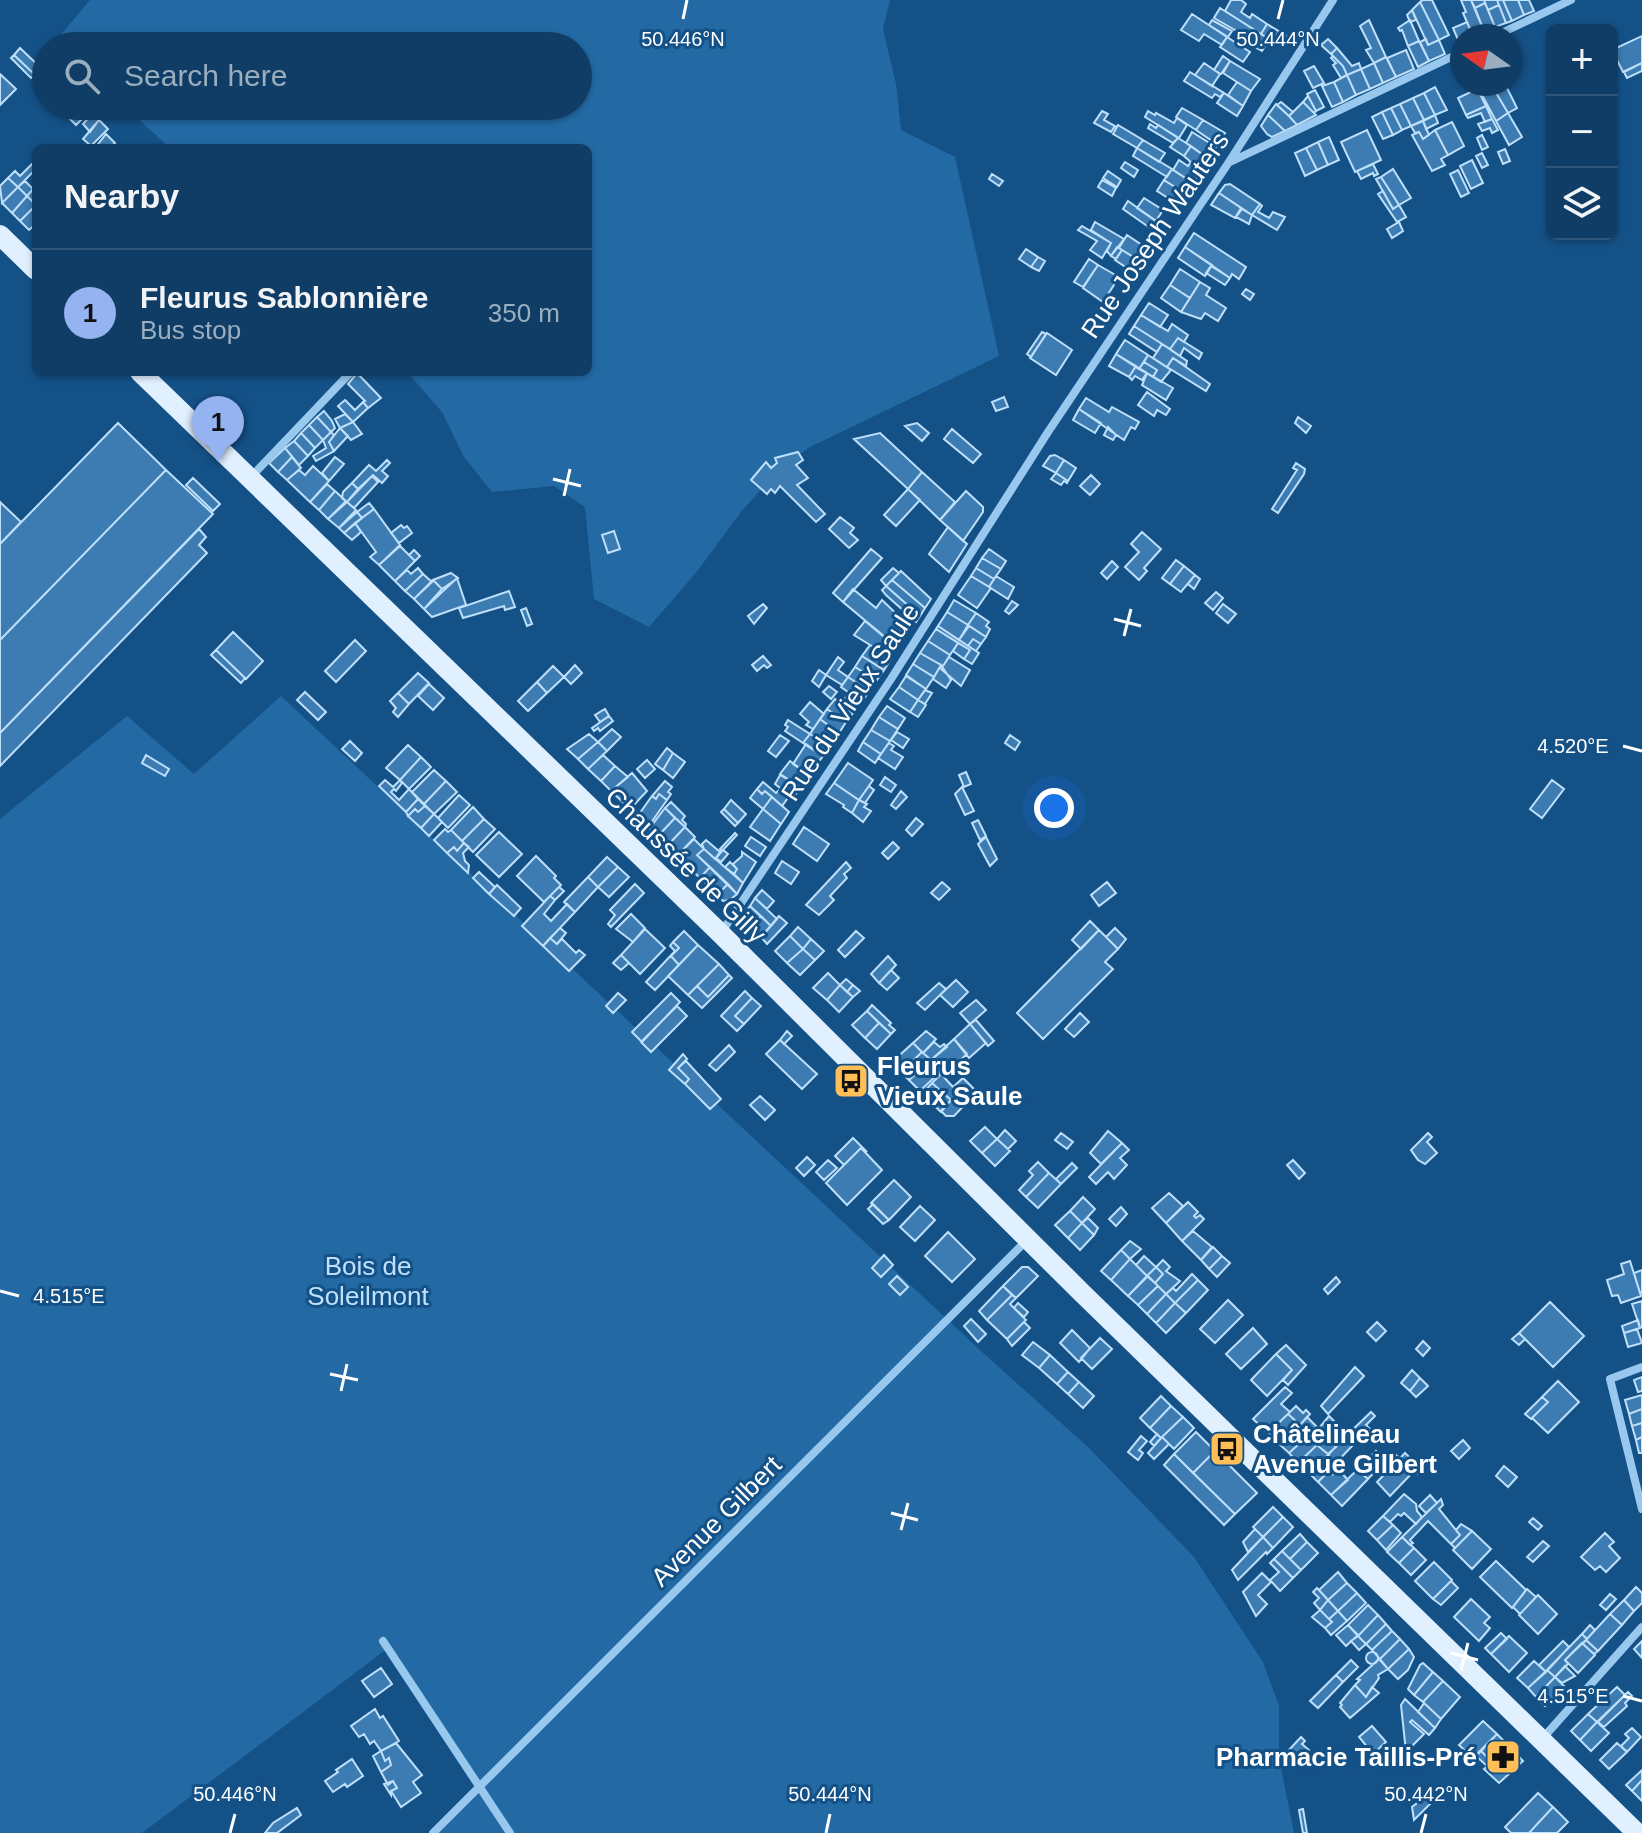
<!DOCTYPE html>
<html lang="en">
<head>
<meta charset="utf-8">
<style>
	body { margin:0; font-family:Helvetica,sans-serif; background:#18446b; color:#f1f3f6 }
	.controls { position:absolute; right:24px; top:24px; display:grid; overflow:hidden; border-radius:12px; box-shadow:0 2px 6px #0004 }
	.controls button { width:72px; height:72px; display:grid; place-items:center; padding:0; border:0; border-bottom:2px solid #2f5679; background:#0f3d65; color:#f1f3f6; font:40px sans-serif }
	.compass { position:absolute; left:1450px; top:24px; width:72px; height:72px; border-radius:50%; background:#0f3d65; box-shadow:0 2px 6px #0004; rotate:284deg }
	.you { position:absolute; left:1054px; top:808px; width:28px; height:28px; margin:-20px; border:6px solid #fff; border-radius:50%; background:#1a73e8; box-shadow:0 0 0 12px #1a73e833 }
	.badge { display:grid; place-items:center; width:52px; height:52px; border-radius:50%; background:#95b2f1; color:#111; font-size:26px; font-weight:700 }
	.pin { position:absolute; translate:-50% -66px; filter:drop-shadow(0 2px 4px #0008) }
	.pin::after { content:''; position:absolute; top:42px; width:28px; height:24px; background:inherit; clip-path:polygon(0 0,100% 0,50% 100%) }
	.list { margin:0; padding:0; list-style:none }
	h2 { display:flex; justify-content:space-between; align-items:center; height:104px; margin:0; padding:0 32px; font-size:34px }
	h2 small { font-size:26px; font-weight:400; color:#9baebf }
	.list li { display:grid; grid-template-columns:52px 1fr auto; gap:24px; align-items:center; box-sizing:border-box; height:128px; padding:0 32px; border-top:2px solid #2f5679 }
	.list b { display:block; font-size:30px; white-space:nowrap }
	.list p { margin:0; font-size:26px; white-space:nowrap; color:#9baebf }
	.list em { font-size:26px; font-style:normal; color:#9baebf }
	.icon { flex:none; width:44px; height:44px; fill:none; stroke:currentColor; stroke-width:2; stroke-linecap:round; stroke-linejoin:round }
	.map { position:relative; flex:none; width:1642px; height:1833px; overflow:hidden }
	.search { position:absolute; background:#0f3d65; box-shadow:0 2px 6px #0004; left:32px; top:32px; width:560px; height:88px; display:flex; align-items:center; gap:20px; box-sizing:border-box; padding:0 28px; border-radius:44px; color:#9baebf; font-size:30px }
	.panel { position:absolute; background:#0f3d65; box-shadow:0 2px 6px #0004; left:32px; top:144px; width:560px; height:232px; border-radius:12px }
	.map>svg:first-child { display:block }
</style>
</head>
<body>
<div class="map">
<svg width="1642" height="1833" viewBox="0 0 1642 1833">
	<rect width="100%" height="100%" fill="#145187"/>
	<path fill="#236aa5" d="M 90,0 L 890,0 L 883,29 L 896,84 L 901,130 L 955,157 L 999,356 L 810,447 L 778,470 L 741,512 L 695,574 L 649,627 L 594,599 L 585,507 L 554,486 L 492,492 L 464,457 L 442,412 L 407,372 L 588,372 L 588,148 L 170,148 L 124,106 L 578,106 L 578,46 L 56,46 L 53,44 Z
		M 281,696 L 981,1351 L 1089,1448 L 1194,1557 L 1263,1662 L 1279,1706 L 1279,1758 L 1294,1833 L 433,1833 L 479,1787 L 387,1649 L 142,1833 L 0,1833 L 0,819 L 127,716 L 194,774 Z"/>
	<path fill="#3d7cb2" stroke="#bfe0fb" stroke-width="2" d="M 1231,0 L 1241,0 L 1246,4 L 1241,12 L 1250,18 L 1252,14 L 1267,24 L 1261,34 L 1225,11 Z
		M 1423,0 L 1432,0 L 1449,35 L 1439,40 L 1420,2 Z
		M 1461,0 L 1471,0 L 1484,31 L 1473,36 L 1463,13 L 1466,12 Z
		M 1471,0 L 1484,0 L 1485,3 L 1475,8 Z
		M 1484,0 L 1497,0 L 1499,5 L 1488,10 Z
		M 1497,0 L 1503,0 L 1512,21 L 1506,23 Z
		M 1503,0 L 1518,0 L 1524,15 L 1512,21 Z
		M 1518,0 L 1529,0 L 1534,11 L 1524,15 Z
		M 1420,2 L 1439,40 L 1428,45 L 1412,10 Z
		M 1485,3 L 1495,27 L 1484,31 L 1475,8 Z
		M 1499,5 L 1506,23 L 1495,27 L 1488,10 Z
		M 1220,8 L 1269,39 L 1262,51 L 1251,45 L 1254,41 L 1214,18 Z
		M 1412,10 L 1416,20 L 1410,22 L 1407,15 Z
		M 1192,14 L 1227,37 L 1222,45 L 1204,34 L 1199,41 L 1181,30 Z
		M 1212,20 L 1232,31 L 1228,37 L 1209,25 Z
		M 1369,20 L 1386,57 L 1374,63 L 1366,50 L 1371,48 L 1360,26 Z
		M 1410,20 L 1419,41 L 1408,46 L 1402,30 L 1400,31 L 1398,28 Z
		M 1467,22 L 1473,36 L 1462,36 L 1462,41 L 1459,42 L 1453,28 Z
		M 1267,24 L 1287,36 L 1281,46 L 1261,34 Z
		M 1642,36 L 1642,63 L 1623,72 L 1612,50 Z
		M 1227,37 L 1250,52 L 1243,62 L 1220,47 Z
		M 1328,39 L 1337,48 L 1331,54 L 1321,45 Z
		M 1426,39 L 1428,45 L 1439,40 L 1445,54 L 1429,61 L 1420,42 Z
		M 1419,41 L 1429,61 L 1418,67 L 1408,46 Z
		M 20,48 L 41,68 L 35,75 L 14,55 Z
		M 1337,48 L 1352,66 L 1359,63 L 1361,69 L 1347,75 L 1343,66 L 1331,54 Z
		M 1406,50 L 1414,69 L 1396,77 L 1387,58 Z
		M 14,55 L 35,75 L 31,78 L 11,58 Z
		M 1223,56 L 1230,61 L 1221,74 L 1214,70 Z
		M 1333,56 L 1343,66 L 1347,75 L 1341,78 L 1333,65 L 1336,63 L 1331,58 Z
		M 1386,57 L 1396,77 L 1383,83 L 1374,63 Z
		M 1230,61 L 1260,79 L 1251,91 L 1223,73 Z
		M 1204,63 L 1220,74 L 1212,86 L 1195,75 Z
		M 1374,63 L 1383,83 L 1370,89 L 1361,69 Z
		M 1642,63 L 1642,71 L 1627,78 L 1624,72 Z
		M 1314,66 L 1324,83 L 1313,88 L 1304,71 Z
		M 1361,69 L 1370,89 L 1356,95 L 1347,75 Z
		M 1190,72 L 1224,93 L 1220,97 L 1215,94 L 1212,98 L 1184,81 Z
		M 0,74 L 16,89 L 0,105 Z
		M 1347,75 L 1356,95 L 1343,102 L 1334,82 Z
		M 1237,82 L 1251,91 L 1243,106 L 1228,95 Z
		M 1334,82 L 1343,102 L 1332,107 L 1322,86 Z
		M 1496,84 L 1505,84 L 1517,108 L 1508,113 L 1492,86 Z
		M 1492,86 L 1508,113 L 1496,121 L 1481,93 Z
		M 1435,87 L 1447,110 L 1435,115 L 1424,93 Z
		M 1477,89 L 1486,106 L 1466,115 L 1458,98 Z
		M 1315,90 L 1324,107 L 1316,111 L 1307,94 Z
		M 1224,93 L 1243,106 L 1237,116 L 1217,103 Z
		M 1424,93 L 1435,115 L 1424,120 L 1413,98 Z
		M 1308,96 L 1316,111 L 1314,113 L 1303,102 Z
		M 1413,98 L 1424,120 L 1411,126 L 1400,104 Z
		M 1281,102 L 1293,112 L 1289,116 L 1277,105 Z
		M 1303,102 L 1316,115 L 1297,125 L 1289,116 Z
		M 1276,104 L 1289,116 L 1297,125 L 1285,131 L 1268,115 Z
		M 1400,104 L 1411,126 L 1402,130 L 1391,108 Z
		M 1486,106 L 1492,119 L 1485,122 L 1481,113 L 1468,118 L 1466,115 Z
		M 80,107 L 87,114 L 76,125 L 69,118 Z
		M 1182,108 L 1203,120 L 1196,130 L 1176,117 Z
		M 1391,108 L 1402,130 L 1393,135 L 1382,112 Z
		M 1102,111 L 1108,114 L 1104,120 L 1115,126 L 1111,132 L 1094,123 Z
		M 1148,111 L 1155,115 L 1156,113 L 1174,123 L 1177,118 L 1187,125 L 1179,138 L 1145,117 Z
		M 1382,112 L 1393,135 L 1383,139 L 1372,117 Z
		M 1508,113 L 1522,137 L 1509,145 L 1496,121 Z
		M 92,114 L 99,120 L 90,132 L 83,124 Z
		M 1268,115 L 1285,131 L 1272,137 L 1267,134 L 1261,126 Z
		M 1435,115 L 1438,123 L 1426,129 L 1423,121 Z
		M 1492,119 L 1498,130 L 1492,133 L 1490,128 L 1482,131 L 1478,124 Z
		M 99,120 L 108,129 L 91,146 L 83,139 Z
		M 1203,120 L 1225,133 L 1218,145 L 1196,130 Z
		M 1423,121 L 1429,135 L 1423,139 L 1419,132 L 1415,133 L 1411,126 Z
		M 1452,122 L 1464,146 L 1448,155 L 1435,130 Z
		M 1150,124 L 1156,128 L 1158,125 L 1178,138 L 1173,143 L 1148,128 Z
		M 1118,125 L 1143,140 L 1137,148 L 1113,134 Z
		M 1367,130 L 1381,160 L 1355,172 L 1341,142 Z
		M 1435,130 L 1448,155 L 1441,159 L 1445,165 L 1432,171 L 1412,135 L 1419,132 L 1423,139 Z
		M 1192,132 L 1216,147 L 1209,159 L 1186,143 Z
		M 106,134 L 115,143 L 110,148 L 95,148 Z
		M 1482,135 L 1488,147 L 1482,150 L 1477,138 Z
		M 1329,137 L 1339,160 L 1328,165 L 1318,142 Z
		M 1178,138 L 1191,146 L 1184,156 L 1170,147 Z
		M 1143,140 L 1165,153 L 1159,162 L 1137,148 Z
		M 1318,142 L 1328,165 L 1317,170 L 1306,148 Z
		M 1191,146 L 1209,159 L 1201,171 L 1184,156 Z
		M 1137,148 L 1172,169 L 1167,177 L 1133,156 Z
		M 1306,148 L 1317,170 L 1305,176 L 1295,153 Z
		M 1505,149 L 1510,161 L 1503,164 L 1498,152 Z
		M 1482,153 L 1488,165 L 1482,168 L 1476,156 Z
		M 1179,160 L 1188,166 L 1190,163 L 1201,171 L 1193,183 L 1173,170 Z
		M 1472,160 L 1483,183 L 1471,189 L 1460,166 Z
		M 1125,162 L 1138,170 L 1134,177 L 1121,168 Z
		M 33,163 L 36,166 L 33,170 L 34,171 L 18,187 L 8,178 L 15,171 L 20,176 Z
		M 1373,164 L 1378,174 L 1374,176 L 1373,173 L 1361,179 L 1357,171 Z
		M 1172,169 L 1193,183 L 1186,194 L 1164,180 Z
		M 1393,169 L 1411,198 L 1399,205 L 1381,177 Z
		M 1458,170 L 1469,193 L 1461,197 L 1450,174 Z
		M 1108,171 L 1121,180 L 1117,187 L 1103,178 Z
		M 992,174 L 1003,181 L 999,186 L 989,179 Z
		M 1381,177 L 1399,205 L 1393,209 L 1376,179 Z
		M 8,178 L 18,187 L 2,203 L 0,186 Z
		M 1102,180 L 1116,188 L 1112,196 L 1098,187 Z
		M 1164,180 L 1186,194 L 1179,205 L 1157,191 Z
		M 25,181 L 33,189 L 27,196 L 18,187 Z
		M 1230,184 L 1260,204 L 1252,215 L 1219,193 L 1225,185 Z
		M 36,186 L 36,205 L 27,196 Z
		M 18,187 L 27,196 L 12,213 L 2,203 Z
		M 1383,191 L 1393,209 L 1399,205 L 1406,217 L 1397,222 L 1378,194 Z
		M 1219,193 L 1241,208 L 1235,218 L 1211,205 Z
		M 27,196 L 36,205 L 20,221 L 12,213 Z
		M 1144,198 L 1163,210 L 1156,221 L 1137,208 Z
		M 1128,201 L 1156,221 L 1150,228 L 1123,209 Z
		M 1260,204 L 1262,206 L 1258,212 L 1269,218 L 1273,212 L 1285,217 L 1277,230 L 1252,215 Z
		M 36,205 L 36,224 L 29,230 L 20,221 Z
		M 1242,209 L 1252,215 L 1249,224 L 1236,217 Z
		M 1095,222 L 1124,239 L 1111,256 L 1107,251 L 1111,243 L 1091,230 Z
		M 1399,222 L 1403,231 L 1392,238 L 1387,229 Z
		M 1082,226 L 1111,243 L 1102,258 L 1090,250 L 1097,241 L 1078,230 Z
		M 1194,233 L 1246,267 L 1239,279 L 1232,274 L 1230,278 L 1185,247 Z
		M 1127,235 L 1151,251 L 1143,263 L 1119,248 Z
		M 1117,247 L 1122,250 L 1116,259 L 1111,256 Z
		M 1185,247 L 1212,265 L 1205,276 L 1178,258 Z
		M 1026,249 L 1038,257 L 1031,267 L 1019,259 Z
		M 1122,250 L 1143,263 L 1136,274 L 1115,260 Z
		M 1038,257 L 1045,261 L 1039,271 L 1031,267 Z
		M 1089,259 L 1098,265 L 1083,287 L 1074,282 Z
		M 1098,265 L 1119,277 L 1103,302 L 1083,288 Z
		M 1211,266 L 1230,278 L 1225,285 L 1206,273 Z
		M 1180,269 L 1200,282 L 1190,298 L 1170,285 Z
		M 1200,282 L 1210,288 L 1206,295 L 1226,308 L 1218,321 L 1205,313 L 1201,319 L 1181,312 Z
		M 1170,285 L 1190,298 L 1181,312 L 1161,298 Z
		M 1246,289 L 1254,294 L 1250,300 L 1242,294 Z
		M 1149,303 L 1168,315 L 1160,327 L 1141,315 Z
		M 1141,315 L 1168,331 L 1172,324 L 1188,335 L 1184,342 L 1178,338 L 1170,349 L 1134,326 Z
		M 1134,326 L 1162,344 L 1157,352 L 1129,334 Z
		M 1042,332 L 1046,334 L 1031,357 L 1027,354 Z
		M 1047,333 L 1072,350 L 1056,375 L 1030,358 Z
		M 1178,338 L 1202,353 L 1199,359 L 1184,348 L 1180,356 L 1170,349 Z
		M 1125,340 L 1148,355 L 1139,369 L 1116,354 Z
		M 1162,344 L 1187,361 L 1186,366 L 1173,358 L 1167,367 L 1153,358 Z
		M 1116,354 L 1136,366 L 1129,377 L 1109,366 Z
		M 1148,355 L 1171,370 L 1161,382 L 1153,377 L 1157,370 L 1144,362 Z
		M 1173,358 L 1210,384 L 1206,391 L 1167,367 Z
		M 1144,362 L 1157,370 L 1153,377 L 1139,369 Z
		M 1136,366 L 1147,373 L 1142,380 L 1135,376 L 1132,380 L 1129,377 Z
		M 357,373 L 381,398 L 368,408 L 363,402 L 365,401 L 348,384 Z
		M 1147,373 L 1173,388 L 1166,400 L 1142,385 Z
		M 1147,392 L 1170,409 L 1166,415 L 1157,410 L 1154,416 L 1138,405 Z
		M 1004,397 L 1008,407 L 996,411 L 992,402 Z
		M 1086,398 L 1109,412 L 1112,407 L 1139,422 L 1135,429 L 1131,427 L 1124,440 L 1079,409 Z
		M 345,400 L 355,410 L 363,402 L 368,408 L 353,422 L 338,406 Z
		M 1079,409 L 1101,423 L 1095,433 L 1073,420 Z
		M 324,411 L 332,421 L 335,428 L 331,432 L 317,417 Z
		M 345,414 L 353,422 L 340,428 L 335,419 Z
		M 317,417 L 331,432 L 323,440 L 309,425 Z
		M 1298,417 L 1311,426 L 1306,433 L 1295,423 Z
		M 353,422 L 362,434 L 351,440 L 340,428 Z
		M 118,423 L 166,470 L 0,640 L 0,544 Z
		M 917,423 L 929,433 L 922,441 L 905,426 Z
		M 309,425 L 323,440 L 315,448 L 301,433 Z
		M 1108,427 L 1116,435 L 1113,440 L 1104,435 Z
		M 340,428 L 348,436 L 334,451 L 329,442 Z
		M 952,429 L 981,454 L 973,463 L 944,439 Z
		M 331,432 L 334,435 L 329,442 L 334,451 L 316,461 L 313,456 L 326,448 L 323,440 Z
		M 301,433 L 315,448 L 308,456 L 294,441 Z
		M 880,433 L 922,472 L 908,489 L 854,439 Z
		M 294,441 L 308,456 L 299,465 L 285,448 Z
		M 285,448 L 292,457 L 278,472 L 269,463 Z
		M 798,452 L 803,460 L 796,465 L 808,478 L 797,485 L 825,514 L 816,522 L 780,486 L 775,493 L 771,489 L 767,494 L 751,480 L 766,462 L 771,468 L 777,463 L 775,458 Z
		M 1055,455 L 1064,460 L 1056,473 L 1043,466 L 1050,456 Z
		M 292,457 L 301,468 L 287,480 L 278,472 Z
		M 335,457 L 344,464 L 329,481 L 322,473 Z
		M 387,460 L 390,463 L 382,471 L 388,476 L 382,483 L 373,475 L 358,489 L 352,483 L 369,465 L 376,471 Z
		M 1064,460 L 1076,468 L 1068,481 L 1056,473 Z
		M 1296,463 L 1305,469 L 1304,474 L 1278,513 L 1272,509 L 1297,470 L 1293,468 Z
		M 313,466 L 329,481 L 310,502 L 287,480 L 299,470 L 305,475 Z
		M 166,470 L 213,514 L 0,733 L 0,640 Z
		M 922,472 L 955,502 L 940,520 L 908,489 Z
		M 1056,473 L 1068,481 L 1067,483 L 1064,481 L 1061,485 L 1051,479 Z
		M 1091,475 L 1100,484 L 1090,495 L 1080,486 Z
		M 372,476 L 378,482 L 354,508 L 347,502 Z
		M 193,478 L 220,504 L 213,511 L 186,485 Z
		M 352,483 L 358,489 L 347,502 L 342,498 L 343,492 Z
		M 327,484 L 335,491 L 319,510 L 310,502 Z
		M 908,489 L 920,500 L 896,526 L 884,515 Z
		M 335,491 L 346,501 L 328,519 L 319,510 Z
		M 966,491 L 983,507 L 983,512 L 963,541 L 940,520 Z
		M 0,502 L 21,522 L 0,544 Z
		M 347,502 L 356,510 L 339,528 L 328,519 Z
		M 369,503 L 374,509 L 362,518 L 357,512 Z
		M 374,509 L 400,545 L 379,565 L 370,557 L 376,552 L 355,523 Z
		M 357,512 L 362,518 L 344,533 L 339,528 Z
		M 840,517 L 854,528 L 850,533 L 858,540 L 849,548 L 829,529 Z
		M 355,523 L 361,532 L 352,540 L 344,533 Z
		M 401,525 L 404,528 L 407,526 L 412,533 L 399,543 L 391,533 Z
		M 948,527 L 967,544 L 949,572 L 929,554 Z
		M 199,529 L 206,537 L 199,545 L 207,553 L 0,766 L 0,733 Z
		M 614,531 L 620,549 L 608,553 L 602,535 Z
		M 1142,532 L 1161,549 L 1144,568 L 1147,571 L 1139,580 L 1125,567 L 1139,552 L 1131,544 Z
		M 400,546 L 415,561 L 395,581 L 379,565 Z
		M 871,549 L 882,558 L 843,602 L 833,593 Z
		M 989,549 L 1006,561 L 1001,569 L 982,558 Z
		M 414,550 L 420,556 L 415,561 L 409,555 Z
		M 982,558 L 1001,569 L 994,579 L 976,568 Z
		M 1176,560 L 1184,566 L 1170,584 L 1162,578 Z
		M 1112,561 L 1118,567 L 1107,579 L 1101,573 Z
		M 1184,566 L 1195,575 L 1181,592 L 1170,584 Z
		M 418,568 L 423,574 L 405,591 L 395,581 L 407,570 L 411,574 Z
		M 893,568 L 899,573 L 886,586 L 881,580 Z
		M 976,568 L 994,579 L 989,587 L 971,576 Z
		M 901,571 L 931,599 L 925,608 L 892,580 Z
		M 451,573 L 458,578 L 442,589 L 433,580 Z
		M 423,574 L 432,582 L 414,599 L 405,591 Z
		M 1195,575 L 1200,579 L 1194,589 L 1188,584 Z
		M 971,576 L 991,588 L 977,608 L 958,595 Z
		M 996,576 L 1014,587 L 1008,599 L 989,587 Z
		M 457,578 L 466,605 L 432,617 L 424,609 Z
		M 433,580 L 442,589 L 424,609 L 414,599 Z
		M 892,580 L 925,608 L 920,616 L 886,586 Z
		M 886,586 L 920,616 L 916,622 L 886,595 L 882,590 Z
		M 853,589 L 876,608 L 882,600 L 907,624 L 891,642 L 843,602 Z
		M 509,591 L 515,607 L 505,610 L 504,606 L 463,618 L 459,608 Z
		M 1216,592 L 1223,598 L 1213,610 L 1205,603 Z
		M 954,600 L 976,613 L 968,625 L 947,612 Z
		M 1012,601 L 1018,605 L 1009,614 L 1005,611 Z
		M 763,604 L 767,608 L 754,624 L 748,616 Z
		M 1223,604 L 1236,614 L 1228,623 L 1216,613 Z
		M 526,608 L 532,624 L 527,626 L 521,610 Z
		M 947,612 L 968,625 L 959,640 L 938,626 Z
		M 976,613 L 989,622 L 986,626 L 990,629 L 986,637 L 968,625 Z
		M 865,621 L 895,646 L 888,656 L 854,635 Z
		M 938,626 L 979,653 L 972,664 L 964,659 L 970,650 L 936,629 Z
		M 969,626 L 986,637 L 981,644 L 973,639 L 968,646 L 959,640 Z
		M 936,629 L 958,643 L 950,655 L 928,641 Z
		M 233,632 L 263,661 L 246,679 L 216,650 Z
		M 973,639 L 981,644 L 976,651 L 968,646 Z
		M 355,640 L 366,651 L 336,682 L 325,671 Z
		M 928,641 L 950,655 L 943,666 L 920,653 Z
		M 958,643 L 970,650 L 964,659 L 953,651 Z
		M 870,645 L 891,659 L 884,670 L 862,656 Z
		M 216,650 L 245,678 L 241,683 L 211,655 Z
		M 920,653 L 941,665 L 934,677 L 913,664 Z
		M 763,656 L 771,665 L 767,668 L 764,665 L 757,671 L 752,665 Z
		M 862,656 L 884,670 L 877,680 L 855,667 Z
		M 838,657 L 844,662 L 838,670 L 848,677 L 842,685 L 826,675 Z
		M 949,657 L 970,670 L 961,686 L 941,669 L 941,665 L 943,666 Z
		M 913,664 L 934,677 L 926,689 L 906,675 Z
		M 575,665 L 582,673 L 571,684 L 564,677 Z
		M 941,665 L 951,680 L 946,688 L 933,679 Z
		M 553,666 L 564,677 L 547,693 L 537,682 Z
		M 855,667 L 877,680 L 869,691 L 848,677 Z
		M 819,670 L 826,675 L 819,687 L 812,681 Z
		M 418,673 L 429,683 L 409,704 L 398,693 Z
		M 906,676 L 926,689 L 918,700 L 899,687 Z
		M 848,677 L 869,691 L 862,702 L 841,687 Z
		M 537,682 L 547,693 L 528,711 L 518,701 Z
		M 429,684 L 444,698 L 433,710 L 418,696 Z
		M 829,686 L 837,692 L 831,699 L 823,692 Z
		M 899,687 L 918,700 L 910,712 L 890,699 Z
		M 925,690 L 932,693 L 925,704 L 918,700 Z
		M 305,692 L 326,712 L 318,720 L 297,700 Z
		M 398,693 L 409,704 L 398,717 L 393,712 L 396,708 L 390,701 Z
		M 846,697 L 858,706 L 853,713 L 841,704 Z
		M 835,699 L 853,713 L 846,722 L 827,709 Z
		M 918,700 L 926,705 L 918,717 L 910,712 Z
		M 810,702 L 824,714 L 813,729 L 806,725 L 809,722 L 800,714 Z
		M 887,706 L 905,718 L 898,729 L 879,717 Z
		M 605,709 L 609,716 L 600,722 L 595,715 Z
		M 827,709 L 846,722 L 839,733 L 820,719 Z
		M 609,716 L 613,721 L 600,731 L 598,728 L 594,731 L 592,728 Z
		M 879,717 L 898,729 L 890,741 L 871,730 Z
		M 820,719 L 839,733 L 829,746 L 810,734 Z
		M 788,720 L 810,734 L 803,743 L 785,731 L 788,727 L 785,725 Z
		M 612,729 L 621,737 L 607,751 L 598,742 Z
		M 871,730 L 890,741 L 881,754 L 863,742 Z
		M 897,732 L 909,739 L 903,748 L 891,740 Z
		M 589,734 L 598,742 L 578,759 L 567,749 Z
		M 810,734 L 829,746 L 823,756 L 803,743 Z
		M 780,735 L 789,741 L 776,757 L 768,751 Z
		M 1010,735 L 1020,742 L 1015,750 L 1005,743 Z
		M 350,741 L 362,753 L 355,761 L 342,749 Z
		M 598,742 L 607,751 L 588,769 L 578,759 Z
		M 863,742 L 881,754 L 875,763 L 858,751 Z
		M 889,743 L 894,746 L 891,750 L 903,757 L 895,769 L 878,758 Z
		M 806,744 L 823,756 L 809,775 L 793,764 Z
		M 408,745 L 421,757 L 400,780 L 386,768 Z
		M 667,748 L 673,753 L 663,770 L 655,764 Z
		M 673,753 L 685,762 L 673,778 L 663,770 Z
		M 146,755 L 169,769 L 165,776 L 142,763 Z
		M 603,755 L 615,766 L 601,781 L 588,769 Z
		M 421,757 L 431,767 L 409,789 L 400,780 Z
		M 647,760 L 655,769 L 645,778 L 637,769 Z
		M 790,761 L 809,775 L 801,787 L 780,774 Z
		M 848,763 L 873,780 L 859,800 L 834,783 Z
		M 615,766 L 628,777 L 611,791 L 601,781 Z
		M 434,770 L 446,781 L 424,804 L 412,792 Z
		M 966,772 L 971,784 L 964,787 L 959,775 Z
		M 632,773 L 647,791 L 630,809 L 611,791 Z
		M 780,775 L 801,787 L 793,798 L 775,784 Z
		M 885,777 L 896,785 L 891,792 L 880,785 Z
		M 385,780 L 393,787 L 400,780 L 402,783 L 396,791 L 394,789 L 391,792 L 399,800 L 409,789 L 418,799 L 406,812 L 379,786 Z
		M 1552,780 L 1564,789 L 1542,818 L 1530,809 Z
		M 446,781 L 457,792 L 434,814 L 424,804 Z
		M 665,781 L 672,787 L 668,792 L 671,794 L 667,800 L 659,794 L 656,799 L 652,796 Z
		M 763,782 L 776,793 L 781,788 L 790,795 L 782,806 L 765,791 L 762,794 L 757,789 Z
		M 834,783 L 859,800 L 852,813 L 843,807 L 844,805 L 826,794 Z
		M 869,786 L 874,790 L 865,803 L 859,800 Z
		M 962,787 L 974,811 L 965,815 L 955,794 Z
		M 757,789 L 762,794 L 765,791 L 772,797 L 763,809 L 750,798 Z
		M 901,791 L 907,797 L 896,809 L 891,805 Z
		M 659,794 L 667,800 L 648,827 L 637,817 L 652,796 L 656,799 Z
		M 459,795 L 470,805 L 448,828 L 438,818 Z
		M 772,797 L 789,812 L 781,824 L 763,809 Z
		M 418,799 L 425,806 L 418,812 L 415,809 L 408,816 L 406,812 Z
		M 731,800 L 746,814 L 738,823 L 724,809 Z
		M 859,800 L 867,804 L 864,807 L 871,811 L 863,822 L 852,813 Z
		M 671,802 L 685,816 L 682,820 L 686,824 L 685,827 L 665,808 Z
		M 425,806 L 434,814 L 421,828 L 408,816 L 415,809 L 418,812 Z
		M 473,807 L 484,819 L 462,841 L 451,830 Z
		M 665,808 L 675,818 L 657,837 L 649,829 Z
		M 724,809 L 738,823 L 735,826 L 721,812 Z
		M 763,809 L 781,824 L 770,841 L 750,827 Z
		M 434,814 L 442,822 L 429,836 L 421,828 Z
		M 675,818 L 685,827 L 667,846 L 657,837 Z
		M 916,818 L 923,824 L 912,836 L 906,830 Z
		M 484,819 L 495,829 L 473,852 L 462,841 Z
		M 978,820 L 986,836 L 980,840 L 972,823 Z
		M 685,827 L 695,837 L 677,856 L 667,846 Z
		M 804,827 L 829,844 L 817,861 L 793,844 Z
		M 445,829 L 448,832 L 451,830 L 464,843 L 457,851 L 454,847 L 447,853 L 434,840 Z
		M 499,832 L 522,854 L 499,877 L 476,855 Z
		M 735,833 L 737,835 L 722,851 L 720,849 Z
		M 751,837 L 766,847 L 760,856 L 745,846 Z
		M 986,837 L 997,859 L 990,866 L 978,844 Z
		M 694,839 L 704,849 L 697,855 L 710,867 L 700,878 L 677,856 Z
		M 706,840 L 720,852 L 715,859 L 704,849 L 702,844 Z
		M 893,842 L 899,848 L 888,859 L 882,853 Z
		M 464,843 L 469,847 L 463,853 L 465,861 L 469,865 L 468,873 L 447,853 L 454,847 L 457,851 Z
		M 704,849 L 743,883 L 737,894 L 697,855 Z
		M 723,850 L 728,854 L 721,862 L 716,858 Z
		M 742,852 L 756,862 L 743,883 L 734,874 L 737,869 L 733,864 L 742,856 Z
		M 536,856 L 556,876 L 554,878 L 561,885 L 544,902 L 517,876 Z
		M 607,857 L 618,867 L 598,887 L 588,877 Z
		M 782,861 L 799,872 L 791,884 L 775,873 Z
		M 730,862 L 737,869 L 734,874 L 725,867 Z
		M 846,862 L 851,868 L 844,874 L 847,878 L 830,896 L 834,900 L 819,915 L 806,905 Z
		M 618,867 L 629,877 L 609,897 L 598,887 Z
		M 710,867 L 728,884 L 717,895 L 700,878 Z
		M 479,872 L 495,887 L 489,894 L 473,878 Z
		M 588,877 L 598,887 L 575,912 L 564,902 Z
		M 942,882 L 950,889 L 939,900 L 931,893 Z
		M 1107,882 L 1116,893 L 1099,906 L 1091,895 Z
		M 635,884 L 644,893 L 611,927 L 608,924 L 615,915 L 610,910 Z
		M 728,884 L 737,894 L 730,900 L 723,901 L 717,895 Z
		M 497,885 L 521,908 L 514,916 L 489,894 Z
		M 559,887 L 564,891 L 555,900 L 550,896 Z
		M 762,890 L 774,901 L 767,909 L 755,898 Z
		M 550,896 L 555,900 L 544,914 L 551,921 L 567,904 L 575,912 L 543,946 L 522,926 Z
		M 755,898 L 777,919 L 771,926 L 750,906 Z
		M 750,906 L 761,916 L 751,928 L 741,918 Z
		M 631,914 L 645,928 L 633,942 L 616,929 Z
		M 761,916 L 771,926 L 761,937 L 751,928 Z
		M 779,916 L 787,923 L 767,944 L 761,937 Z
		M 1090,921 L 1099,930 L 1081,949 L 1072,940 Z
		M 798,927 L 811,939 L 803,949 L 790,936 Z
		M 560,928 L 566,933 L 557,944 L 550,938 Z
		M 1115,928 L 1126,939 L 1118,949 L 1106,937 Z
		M 645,929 L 665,948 L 640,974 L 621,955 Z
		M 1099,930 L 1118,949 L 1105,962 L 1113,969 L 1043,1039 L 1017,1013 Z
		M 684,931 L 698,945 L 679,965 L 671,956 L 679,948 L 673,942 Z
		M 856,931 L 864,938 L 845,957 L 838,950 Z
		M 790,936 L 803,949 L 787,963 L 775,951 Z
		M 550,938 L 557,944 L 562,939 L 576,953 L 579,950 L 585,955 L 569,971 L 543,946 Z
		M 811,939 L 824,951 L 815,960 L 803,949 Z
		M 673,942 L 679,948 L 671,956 L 679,965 L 655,990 L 646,982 L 675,951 L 670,946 Z
		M 698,945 L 719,964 L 688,995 L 668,976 Z
		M 803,949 L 815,960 L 800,975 L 787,963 Z
		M 621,955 L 629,963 L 621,970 L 613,963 Z
		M 888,956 L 896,965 L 879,983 L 871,974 Z
		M 719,964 L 729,975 L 708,997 L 697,986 Z
		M 891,970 L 899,978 L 887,990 L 879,983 Z
		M 828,973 L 840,985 L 827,1000 L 813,988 Z
		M 729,975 L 732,978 L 702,1008 L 688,995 L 697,986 L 708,997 Z
		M 846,979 L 853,985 L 847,992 L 840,985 Z
		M 956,980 L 968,992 L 953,1007 L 940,995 Z
		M 939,983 L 946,989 L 925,1010 L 917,1003 Z
		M 840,985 L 853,997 L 839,1012 L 827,1000 Z
		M 853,985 L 860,991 L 853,997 L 847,992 Z
		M 745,991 L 752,998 L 735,1016 L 744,1024 L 737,1031 L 721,1016 Z
		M 618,993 L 626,1000 L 613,1013 L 606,1006 Z
		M 671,993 L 680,1002 L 642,1042 L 632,1032 Z
		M 752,998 L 761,1006 L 744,1024 L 735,1016 Z
		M 976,1000 L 986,1010 L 970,1024 L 960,1013 Z
		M 872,1005 L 891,1023 L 889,1025 L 895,1030 L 891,1034 L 867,1011 Z
		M 677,1006 L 687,1016 L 651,1052 L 641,1042 Z
		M 867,1011 L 879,1023 L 865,1038 L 852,1025 Z
		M 1080,1013 L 1089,1022 L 1074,1037 L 1065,1029 Z
		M 976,1020 L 994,1041 L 988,1046 L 970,1024 Z
		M 879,1023 L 891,1034 L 877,1049 L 865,1038 Z
		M 970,1024 L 986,1043 L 969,1058 L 954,1039 Z
		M 787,1031 L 792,1036 L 784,1044 L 780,1040 Z
		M 926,1031 L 936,1039 L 923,1053 L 913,1043 Z
		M 954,1039 L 967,1054 L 953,1067 L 949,1064 L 941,1071 L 931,1060 Z
		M 780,1040 L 817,1074 L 802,1089 L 766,1054 Z
		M 934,1042 L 940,1047 L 944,1044 L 947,1047 L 931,1060 L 923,1053 Z
		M 913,1043 L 922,1052 L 901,1072 L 892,1062 Z
		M 729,1045 L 735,1052 L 716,1071 L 709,1065 Z
		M 922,1052 L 931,1060 L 909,1080 L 901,1072 Z
		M 683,1054 L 687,1059 L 678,1068 L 689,1079 L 685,1084 L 669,1070 Z
		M 931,1060 L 941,1071 L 920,1091 L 909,1080 Z
		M 686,1061 L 721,1099 L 710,1109 L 685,1084 L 689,1079 L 678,1068 Z
		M 941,1074 L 953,1087 L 963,1078 L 977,1092 L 954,1116 L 946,1116 L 941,1111 L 951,1100 L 932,1083 Z
		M 932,1083 L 951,1100 L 941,1112 L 922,1094 Z
		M 760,1096 L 775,1110 L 765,1120 L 750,1105 Z
		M 985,1127 L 997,1139 L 982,1153 L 970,1141 Z
		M 1005,1130 L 1016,1141 L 1008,1149 L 997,1139 Z
		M 1108,1131 L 1122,1143 L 1101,1164 L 1090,1153 Z
		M 1061,1133 L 1073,1142 L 1067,1149 L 1055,1140 Z
		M 1428,1133 L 1432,1137 L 1427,1142 L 1437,1153 L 1425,1164 L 1418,1160 L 1411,1150 Z
		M 853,1138 L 867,1152 L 861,1148 L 844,1165 L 835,1156 Z
		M 997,1139 L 1010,1151 L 995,1166 L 982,1153 Z
		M 1122,1143 L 1129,1150 L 1120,1158 L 1127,1165 L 1114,1179 L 1108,1172 L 1096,1184 L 1089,1177 Z
		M 861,1148 L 882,1170 L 847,1205 L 826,1183 Z
		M 807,1157 L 815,1165 L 804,1176 L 796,1168 Z
		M 828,1160 L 837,1168 L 824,1180 L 816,1172 Z
		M 1293,1160 L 1305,1173 L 1299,1179 L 1287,1165 Z
		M 1038,1162 L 1049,1173 L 1026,1197 L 1019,1190 L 1033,1175 L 1029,1171 Z
		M 1072,1163 L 1077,1168 L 1061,1184 L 1056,1179 Z
		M 1049,1173 L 1061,1184 L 1038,1208 L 1026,1197 Z
		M 894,1180 L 911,1197 L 889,1220 L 871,1203 Z
		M 1169,1193 L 1183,1206 L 1166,1223 L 1152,1208 Z
		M 1083,1197 L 1095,1209 L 1082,1223 L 1070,1211 Z
		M 1188,1202 L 1198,1212 L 1194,1216 L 1196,1218 L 1200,1215 L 1204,1219 L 1182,1241 L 1166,1223 Z
		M 873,1204 L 889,1220 L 883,1224 L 868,1209 Z
		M 920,1206 L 935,1220 L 915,1241 L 900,1227 Z
		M 1121,1207 L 1127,1214 L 1116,1226 L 1109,1219 Z
		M 1070,1211 L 1082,1223 L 1068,1238 L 1055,1225 Z
		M 1088,1218 L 1098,1228 L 1094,1235 L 1082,1223 Z
		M 1082,1223 L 1094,1235 L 1080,1250 L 1068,1238 Z
		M 1193,1231 L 1212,1247 L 1201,1260 L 1182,1241 Z
		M 948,1232 L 975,1259 L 952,1282 L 925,1256 Z
		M 1130,1241 L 1141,1249 L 1130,1259 L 1121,1250 Z
		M 1213,1247 L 1222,1256 L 1209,1269 L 1201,1260 Z
		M 1121,1250 L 1130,1259 L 1111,1280 L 1101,1271 Z
		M 884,1255 L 893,1265 L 881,1277 L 872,1268 Z
		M 1144,1256 L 1156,1267 L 1147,1276 L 1136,1265 Z
		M 1222,1256 L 1230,1263 L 1217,1277 L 1209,1269 Z
		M 1130,1259 L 1147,1276 L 1128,1296 L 1111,1280 Z
		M 1163,1260 L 1170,1267 L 1166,1271 L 1180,1281 L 1166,1294 L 1155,1283 L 1163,1274 L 1156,1267 Z
		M 1630,1261 L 1641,1296 L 1621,1303 L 1618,1295 L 1612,1296 L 1607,1280 L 1624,1274 L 1621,1264 Z
		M 1022,1267 L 1028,1267 L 1038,1276 L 1016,1298 L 1003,1286 Z
		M 1156,1267 L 1163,1274 L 1155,1283 L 1147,1276 Z
		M 1642,1270 L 1642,1293 L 1640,1293 L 1634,1273 Z
		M 1192,1274 L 1198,1280 L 1175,1303 L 1166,1294 L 1173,1288 L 1176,1291 Z
		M 897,1276 L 908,1287 L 900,1295 L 889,1284 Z
		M 1148,1276 L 1158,1286 L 1138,1305 L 1128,1296 Z
		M 1336,1277 L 1340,1282 L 1328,1294 L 1324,1289 Z
		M 1198,1280 L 1208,1290 L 1186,1313 L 1175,1303 Z
		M 1003,1286 L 1012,1295 L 987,1320 L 979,1311 Z
		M 1158,1286 L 1166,1294 L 1147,1314 L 1138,1305 Z
		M 1166,1294 L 1175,1303 L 1156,1323 L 1147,1314 Z
		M 1012,1295 L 1016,1298 L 1010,1304 L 1026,1320 L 1007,1339 L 987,1320 Z
		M 1228,1300 L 1243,1315 L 1215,1343 L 1200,1329 Z
		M 1642,1301 L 1642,1327 L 1640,1328 L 1632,1304 Z
		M 1550,1302 L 1584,1336 L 1553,1367 L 1519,1333 Z
		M 1018,1303 L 1028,1312 L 1024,1317 L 1014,1308 Z
		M 1175,1303 L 1186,1313 L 1166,1333 L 1156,1323 Z
		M 971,1319 L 986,1334 L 978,1342 L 964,1326 Z
		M 1638,1320 L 1640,1328 L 1624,1333 L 1622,1326 Z
		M 1024,1322 L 1030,1328 L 1012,1346 L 1007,1339 Z
		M 1377,1322 L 1386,1331 L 1376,1341 L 1367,1332 Z
		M 1253,1328 L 1267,1344 L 1241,1369 L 1226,1354 Z
		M 1637,1329 L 1642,1343 L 1628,1347 L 1624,1333 Z
		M 1072,1330 L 1090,1348 L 1079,1362 L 1060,1343 Z
		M 1519,1333 L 1525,1339 L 1519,1345 L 1512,1339 Z
		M 1100,1338 L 1112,1349 L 1092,1369 L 1081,1358 Z
		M 1423,1341 L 1430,1348 L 1423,1356 L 1416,1349 Z
		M 1033,1342 L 1050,1355 L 1039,1368 L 1022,1355 Z
		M 1286,1345 L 1306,1365 L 1288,1385 L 1283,1380 L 1292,1370 L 1276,1354 Z
		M 1276,1354 L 1292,1370 L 1267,1396 L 1251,1380 Z
		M 1050,1355 L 1068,1372 L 1057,1384 L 1039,1368 Z
		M 1355,1367 L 1364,1376 L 1328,1414 L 1321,1406 Z
		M 1412,1370 L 1420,1378 L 1410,1391 L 1401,1383 Z
		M 1068,1372 L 1079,1382 L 1068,1394 L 1057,1384 Z
		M 1642,1377 L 1642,1391 L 1638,1392 L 1634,1380 Z
		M 1420,1378 L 1428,1386 L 1416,1397 L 1410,1391 Z
		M 1558,1381 L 1579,1402 L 1548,1433 L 1532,1418 L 1548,1402 L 1542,1397 Z
		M 1079,1382 L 1094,1396 L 1083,1408 L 1068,1394 Z
		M 1285,1387 L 1292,1393 L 1281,1404 L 1290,1412 L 1268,1433 L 1253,1419 Z
		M 1642,1395 L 1642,1409 L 1629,1414 L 1625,1400 Z
		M 1161,1396 L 1171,1406 L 1150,1428 L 1140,1418 Z
		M 1542,1397 L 1548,1402 L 1531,1419 L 1525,1414 Z
		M 1171,1406 L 1183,1417 L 1161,1438 L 1150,1428 Z
		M 1296,1406 L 1303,1413 L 1306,1410 L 1310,1414 L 1300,1425 L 1288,1414 Z
		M 1642,1409 L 1642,1423 L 1632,1426 L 1629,1414 Z
		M 1371,1412 L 1375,1416 L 1366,1425 L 1371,1430 L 1361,1441 L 1359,1439 L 1355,1443 L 1347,1435 Z
		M 1288,1414 L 1298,1423 L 1279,1444 L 1268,1433 Z
		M 1329,1416 L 1341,1428 L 1331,1438 L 1320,1427 Z
		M 1183,1417 L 1194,1428 L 1174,1449 L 1162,1437 Z
		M 1307,1417 L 1316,1426 L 1309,1433 L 1300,1425 Z
		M 1298,1423 L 1310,1434 L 1289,1453 L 1279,1444 Z
		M 1642,1423 L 1642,1437 L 1636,1440 L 1632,1426 Z
		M 1196,1432 L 1215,1451 L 1193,1473 L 1174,1454 Z
		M 1157,1434 L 1161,1438 L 1154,1446 L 1150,1442 Z
		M 1310,1434 L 1319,1443 L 1298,1463 L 1289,1453 Z
		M 1347,1435 L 1355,1443 L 1332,1467 L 1324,1459 Z
		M 1141,1436 L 1147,1441 L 1139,1450 L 1143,1453 L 1138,1460 L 1128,1452 Z
		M 1325,1436 L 1336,1447 L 1328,1454 L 1317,1445 Z
		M 1162,1437 L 1169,1444 L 1154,1459 L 1148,1453 Z
		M 1642,1437 L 1642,1453 L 1639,1453 L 1636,1440 Z
		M 1463,1440 L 1470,1448 L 1459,1459 L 1451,1451 Z
		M 1317,1445 L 1329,1455 L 1309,1473 L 1298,1463 Z
		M 1215,1451 L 1257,1493 L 1235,1514 L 1193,1473 Z
		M 1376,1451 L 1386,1460 L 1368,1479 L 1357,1470 Z
		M 1394,1453 L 1399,1458 L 1385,1472 L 1379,1467 Z
		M 1405,1453 L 1413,1461 L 1408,1466 L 1414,1471 L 1390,1496 L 1377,1482 Z
		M 1174,1454 L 1235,1514 L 1224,1525 L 1164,1465 Z
		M 1422,1457 L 1427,1460 L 1418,1474 L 1412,1470 Z
		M 1324,1459 L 1332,1467 L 1318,1482 L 1309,1473 Z
		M 1504,1466 L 1517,1477 L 1508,1487 L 1496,1476 Z
		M 1338,1469 L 1348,1480 L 1331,1495 L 1318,1482 L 1329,1471 L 1332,1475 Z
		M 1357,1470 L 1368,1479 L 1342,1506 L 1331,1495 Z
		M 1404,1494 L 1416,1504 L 1417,1511 L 1422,1517 L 1416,1524 L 1404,1513 L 1401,1516 L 1398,1514 L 1390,1522 L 1383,1516 Z
		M 1430,1495 L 1437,1503 L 1426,1513 L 1419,1506 Z
		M 1441,1499 L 1443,1505 L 1439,1509 L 1460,1535 L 1451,1544 L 1428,1521 L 1410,1540 L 1413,1543 L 1410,1545 L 1402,1537 Z
		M 1273,1507 L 1283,1517 L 1263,1537 L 1253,1527 Z
		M 1383,1516 L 1393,1525 L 1377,1540 L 1368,1531 Z
		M 1283,1517 L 1293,1527 L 1273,1548 L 1263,1537 Z
		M 1533,1518 L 1542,1526 L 1538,1530 L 1529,1522 Z
		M 1461,1524 L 1472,1531 L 1455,1548 L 1451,1544 L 1460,1535 L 1456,1530 Z
		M 1393,1525 L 1401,1533 L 1386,1550 L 1377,1540 Z
		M 1255,1529 L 1263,1537 L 1248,1552 L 1243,1542 Z
		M 1472,1531 L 1491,1549 L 1472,1569 L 1453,1550 Z
		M 1605,1533 L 1614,1542 L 1609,1546 L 1620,1558 L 1606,1572 L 1600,1566 L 1595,1570 L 1581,1557 Z
		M 1300,1534 L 1307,1542 L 1290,1559 L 1282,1551 Z
		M 1263,1537 L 1273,1548 L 1267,1554 L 1266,1552 L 1238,1580 L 1232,1570 Z
		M 1402,1537 L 1414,1548 L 1399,1563 L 1387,1552 Z
		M 1543,1541 L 1549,1546 L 1533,1562 L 1527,1557 Z
		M 1307,1542 L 1318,1553 L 1301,1570 L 1290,1559 Z
		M 1414,1548 L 1426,1560 L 1411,1575 L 1399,1563 Z
		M 1282,1551 L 1301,1570 L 1293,1578 L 1274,1559 Z
		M 1274,1559 L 1293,1578 L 1280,1591 L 1270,1580 L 1279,1572 L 1270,1563 Z
		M 1496,1561 L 1526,1590 L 1512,1608 L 1480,1577 Z
		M 1434,1562 L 1452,1580 L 1433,1599 L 1415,1581 Z
		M 1338,1572 L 1347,1583 L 1328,1600 L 1319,1590 Z
		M 1262,1573 L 1271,1582 L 1258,1595 L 1267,1604 L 1256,1616 L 1243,1592 Z
		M 1451,1581 L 1458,1588 L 1441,1605 L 1433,1599 Z
		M 1347,1583 L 1357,1593 L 1338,1611 L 1328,1600 Z
		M 1636,1587 L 1642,1593 L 1642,1603 L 1634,1611 L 1624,1600 Z
		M 1317,1588 L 1328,1600 L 1320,1610 L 1314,1603 L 1319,1598 L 1313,1592 Z
		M 1527,1589 L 1536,1597 L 1520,1614 L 1513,1607 Z
		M 1357,1593 L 1366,1603 L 1347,1621 L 1338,1611 Z
		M 1610,1594 L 1616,1599 L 1606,1610 L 1600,1605 Z
		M 1538,1595 L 1557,1614 L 1538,1634 L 1519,1615 Z
		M 1471,1599 L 1490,1617 L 1484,1623 L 1490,1628 L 1479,1641 L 1454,1617 Z
		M 1328,1600 L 1338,1611 L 1329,1619 L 1320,1610 Z
		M 1624,1600 L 1634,1611 L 1622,1625 L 1610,1614 Z
		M 1368,1605 L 1378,1615 L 1358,1636 L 1348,1625 Z
		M 1320,1610 L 1332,1622 L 1325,1628 L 1312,1617 Z
		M 1338,1611 L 1347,1621 L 1331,1635 L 1325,1628 L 1332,1622 L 1329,1619 Z
		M 1610,1614 L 1622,1625 L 1598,1651 L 1586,1640 Z
		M 1378,1615 L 1386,1624 L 1366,1644 L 1358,1636 Z
		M 1386,1624 L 1392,1631 L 1372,1650 L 1366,1644 Z
		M 1348,1625 L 1358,1635 L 1346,1646 L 1336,1635 Z
		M 1590,1625 L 1595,1630 L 1587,1639 L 1582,1634 Z
		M 1392,1631 L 1400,1639 L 1380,1659 L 1372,1650 Z
		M 1501,1633 L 1507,1639 L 1491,1654 L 1485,1648 Z
		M 1582,1634 L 1587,1639 L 1565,1660 L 1568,1664 L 1555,1677 L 1547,1670 Z
		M 1358,1636 L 1366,1644 L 1359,1650 L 1351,1641 Z
		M 1509,1636 L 1527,1653 L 1509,1672 L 1491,1654 Z
		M 1400,1639 L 1409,1649 L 1388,1669 L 1380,1659 Z
		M 1586,1640 L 1598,1651 L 1594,1654 L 1583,1644 Z
		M 1563,1641 L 1569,1647 L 1546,1672 L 1539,1665 Z
		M 1642,1641 L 1642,1658 L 1634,1649 Z
		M 1582,1643 L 1595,1655 L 1578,1673 L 1565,1660 Z
		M 1409,1649 L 1414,1657 L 1408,1670 L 1398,1679 L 1388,1669 Z
		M1366 1658a6 6 0 1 1 12 0a6 6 0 1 1-12 0Z
		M 1379,1659 L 1388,1669 L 1378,1675 L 1379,1678 L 1366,1697 L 1355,1685 L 1360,1680 L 1357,1679 Z
		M 1351,1660 L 1358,1667 L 1343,1682 L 1336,1675 Z
		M 1534,1661 L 1546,1672 L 1528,1688 L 1517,1678 Z
		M 1423,1663 L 1433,1672 L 1414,1695 L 1408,1689 L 1420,1665 Z
		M 1565,1666 L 1575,1676 L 1562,1683 L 1555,1677 Z
		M 381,1668 L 392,1684 L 374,1697 L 362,1681 Z
		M 1547,1670 L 1555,1677 L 1536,1697 L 1528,1688 Z
		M 1433,1672 L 1443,1681 L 1423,1702 L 1414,1695 Z
		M 1336,1675 L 1343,1682 L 1318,1708 L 1310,1701 Z
		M 1555,1677 L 1564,1686 L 1545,1706 L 1536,1697 Z
		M 1443,1681 L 1460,1697 L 1441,1719 L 1423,1702 Z
		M 1355,1685 L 1366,1697 L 1372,1687 L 1379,1693 L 1350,1718 L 1340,1707 L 1342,1705 L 1340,1703 Z
		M 1617,1687 L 1625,1695 L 1597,1722 L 1588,1714 Z
		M 1628,1692 L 1632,1696 L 1625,1703 L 1627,1706 L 1604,1727 L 1598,1722 Z
		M 1405,1699 L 1435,1728 L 1429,1735 L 1412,1720 L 1410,1722 L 1424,1734 L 1406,1752 L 1401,1705 Z
		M 1424,1703 L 1441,1719 L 1435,1728 L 1418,1712 Z
		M 375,1709 L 380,1718 L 383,1716 L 399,1741 L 381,1751 L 374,1741 L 370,1744 L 364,1734 L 359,1737 L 351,1726 Z
		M 1588,1714 L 1597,1722 L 1580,1740 L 1571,1731 Z
		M 1483,1721 L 1497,1734 L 1473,1758 L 1459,1745 Z
		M 1597,1722 L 1609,1733 L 1591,1751 L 1580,1740 Z
		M 1372,1726 L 1386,1742 L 1373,1754 L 1359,1737 Z
		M 1632,1728 L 1641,1737 L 1627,1752 L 1621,1746 L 1629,1738 L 1625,1734 Z
		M 1497,1734 L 1523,1761 L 1499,1783 L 1484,1769 L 1492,1762 L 1481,1751 Z
		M 1301,1737 L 1305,1741 L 1302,1744 L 1309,1750 L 1299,1761 L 1287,1752 Z
		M 396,1743 L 422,1775 L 413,1782 L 421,1793 L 401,1807 L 391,1791 L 397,1788 L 393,1781 L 388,1785 L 381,1772 L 391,1765 L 389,1758 L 385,1761 L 381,1751 Z
		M 1617,1743 L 1627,1752 L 1609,1769 L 1600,1760 Z
		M 381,1751 L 385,1761 L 389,1758 L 391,1765 L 381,1772 L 373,1756 Z
		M 1481,1751 L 1492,1762 L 1487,1766 L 1476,1756 Z
		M 352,1759 L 363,1776 L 347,1787 L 345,1784 L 333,1792 L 325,1781 L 338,1772 L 336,1770 Z
		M 1642,1770 L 1642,1780 L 1632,1791 L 1626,1785 Z
		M 1642,1780 L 1642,1801 L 1632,1791 Z
		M 393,1781 L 397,1788 L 391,1791 L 391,1795 L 384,1784 Z
		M 1538,1793 L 1553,1807 L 1529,1833 L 1511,1833 L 1505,1827 Z
		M 1425,1797 L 1431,1803 L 1414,1820 L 1412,1807 Z
		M 1553,1807 L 1568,1822 L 1557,1833 L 1529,1833 Z
		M 297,1808 L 301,1815 L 277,1833 L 265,1833 L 273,1823 Z
		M 1303,1809 L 1307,1833 L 1303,1833 L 1299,1810 Z"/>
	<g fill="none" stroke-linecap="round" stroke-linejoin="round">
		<path stroke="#99c8ef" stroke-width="8" d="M 1495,36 L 1571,0
			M 1230,162 L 1462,52
			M 250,478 L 351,372
			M 721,933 L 891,679 L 1048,432 L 1229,162 L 1333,0
			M 1642,1367 L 1610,1379 L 1642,1509
			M 383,1641 L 510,1833
			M 1542,1739 L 1642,1627
			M 433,1833 L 1028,1239"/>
		<path stroke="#e1f0ff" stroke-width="20" d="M 0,235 L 36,270
			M 140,372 L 720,933 L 1082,1293 L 1637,1833"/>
	</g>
	<path fill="none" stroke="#fff" stroke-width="3" d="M 683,19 L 687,0M 1278,19 L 1283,0M 553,479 L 581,486M 564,496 L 570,469M 1114,619 L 1141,626M 1124,636 L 1131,609M 1623,746 L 1642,751M 0,1291 L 19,1296M 330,1374 L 358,1380M 341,1391 L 347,1364M 891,1513 L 918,1520M 901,1530 L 908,1503M 1451,1653 L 1478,1660M 1461,1670 L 1468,1643M 1623,1696 L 1642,1701M 230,1833 L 235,1814M 826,1833 L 830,1814M 1421,1833 L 1426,1814"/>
	<defs>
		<symbol id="bus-square" viewBox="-11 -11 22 22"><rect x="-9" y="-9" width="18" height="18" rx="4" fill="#ffbf57" stroke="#145187"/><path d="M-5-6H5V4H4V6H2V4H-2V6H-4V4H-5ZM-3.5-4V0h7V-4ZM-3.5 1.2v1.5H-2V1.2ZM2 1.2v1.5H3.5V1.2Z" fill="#111"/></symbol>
		<symbol id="pharmacy-square" viewBox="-11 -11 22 22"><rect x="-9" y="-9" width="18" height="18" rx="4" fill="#ffbf57" stroke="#145187"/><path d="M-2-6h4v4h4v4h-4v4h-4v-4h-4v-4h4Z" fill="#111"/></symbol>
	</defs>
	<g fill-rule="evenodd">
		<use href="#bus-square" x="831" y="1061" width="40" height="40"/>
		<use href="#bus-square" x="1207" y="1429" width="40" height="40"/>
		<use href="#pharmacy-square" x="1483" y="1737" width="40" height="40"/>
	</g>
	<g text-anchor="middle" stroke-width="6" stroke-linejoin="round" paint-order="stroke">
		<g font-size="26" fill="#fff" stroke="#145187">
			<text transform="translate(1155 235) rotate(-56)" y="9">Rue Joseph Wauters</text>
			<text transform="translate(850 702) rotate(-57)" y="9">Rue du Vieux Saule</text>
			<text transform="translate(686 865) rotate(44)" y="9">Chaussée de Gilly</text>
			<text transform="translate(716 1521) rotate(-45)" y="9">Avenue Gilbert</text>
		</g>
		<g font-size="26" font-weight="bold" fill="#fff" stroke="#145187" text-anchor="start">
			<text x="877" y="1075">Fleurus<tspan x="877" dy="30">Vieux Saule</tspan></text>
			<text x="1253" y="1443">Châtelineau<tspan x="1253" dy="30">Avenue Gilbert</tspan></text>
			<text x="1477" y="1766" text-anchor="end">Pharmacie Taillis-Pré</text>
		</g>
		<g font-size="26" fill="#bfe0fb" stroke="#145187">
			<text x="368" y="1275">Bois de<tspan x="368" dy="30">Soleilmont</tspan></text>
		</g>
	</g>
	<g font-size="20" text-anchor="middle" fill="#fff" stroke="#145187" stroke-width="6" stroke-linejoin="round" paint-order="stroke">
		<text x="683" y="46">50.446°N</text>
		<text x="1278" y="46">50.444°N</text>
		<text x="1573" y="753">4.520°E</text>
		<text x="69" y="1303">4.515°E</text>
		<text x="1573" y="1703">4.515°E</text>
		<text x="235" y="1801">50.446°N</text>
		<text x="830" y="1801">50.444°N</text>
		<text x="1426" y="1801">50.442°N</text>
	</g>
</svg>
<div class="controls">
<button>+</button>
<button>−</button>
<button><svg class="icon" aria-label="layers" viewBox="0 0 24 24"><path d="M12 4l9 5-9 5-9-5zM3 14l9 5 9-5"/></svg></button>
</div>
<svg class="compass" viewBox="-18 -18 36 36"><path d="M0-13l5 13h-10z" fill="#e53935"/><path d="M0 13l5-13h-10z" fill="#9baebf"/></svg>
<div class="you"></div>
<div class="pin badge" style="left:218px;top:462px">1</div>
<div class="search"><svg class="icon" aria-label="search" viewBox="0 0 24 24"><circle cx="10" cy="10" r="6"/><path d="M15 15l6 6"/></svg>Search here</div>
<section class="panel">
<h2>Nearby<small></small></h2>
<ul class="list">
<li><span class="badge">1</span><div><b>Fleurus Sablonnière</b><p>Bus stop</p></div><em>350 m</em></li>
</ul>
</section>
</div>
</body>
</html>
